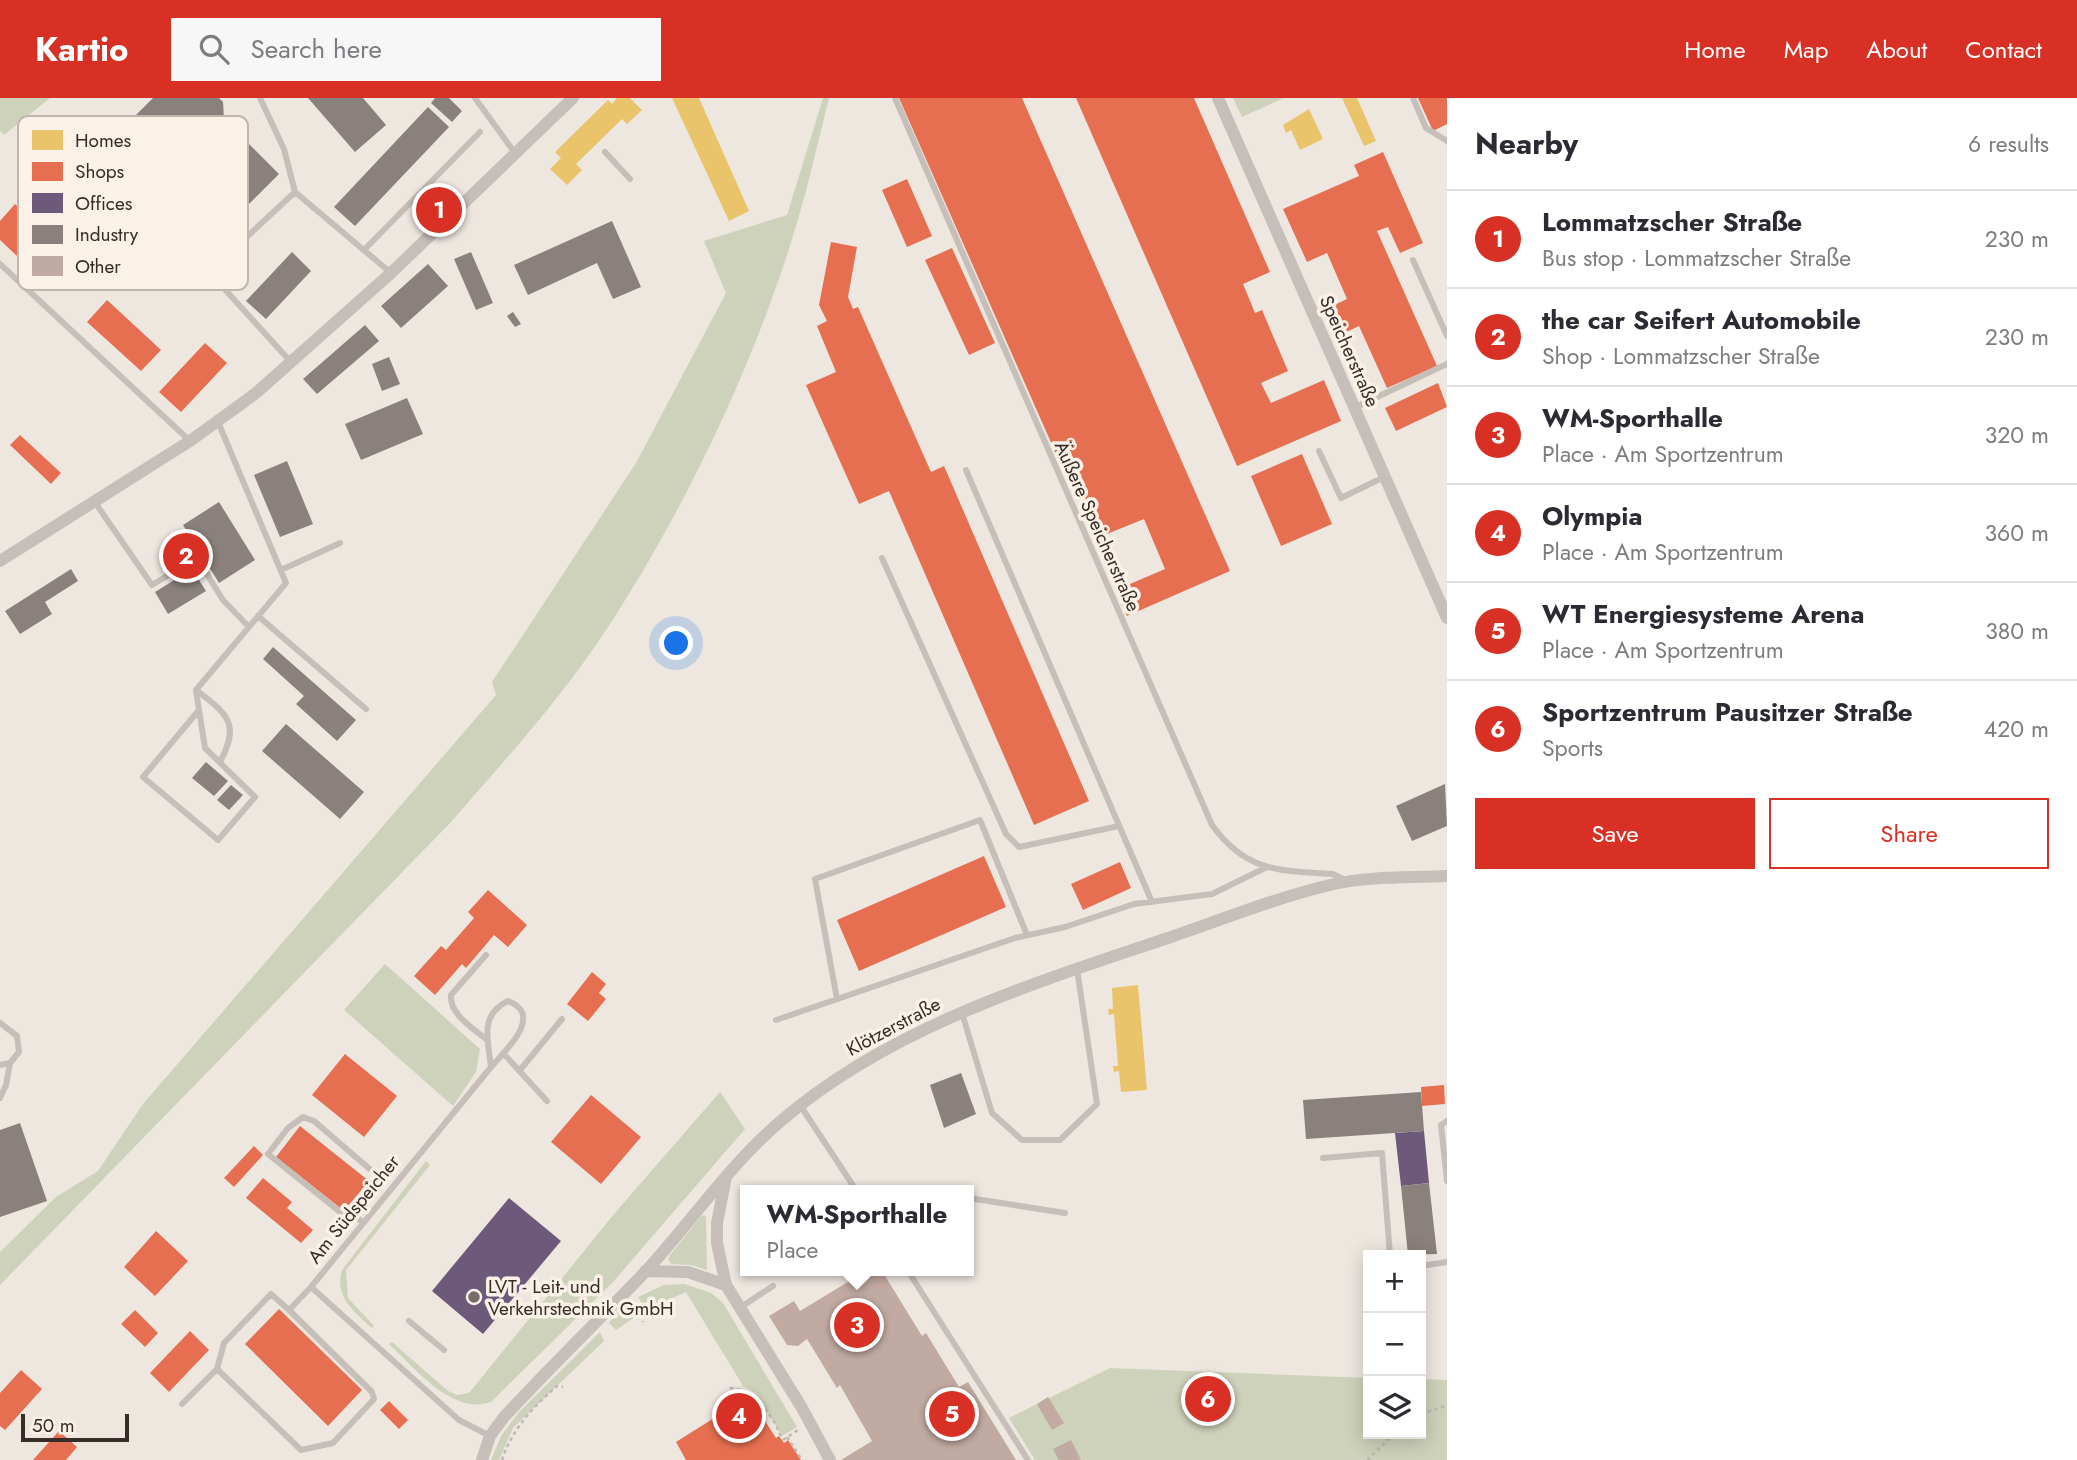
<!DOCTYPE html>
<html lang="en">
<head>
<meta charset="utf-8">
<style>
	body { margin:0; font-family:Jost,sans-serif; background:#f7f7f7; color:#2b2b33 }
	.controls { position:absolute; right:21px; bottom:21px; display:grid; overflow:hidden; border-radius:0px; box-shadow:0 4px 18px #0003 }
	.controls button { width:63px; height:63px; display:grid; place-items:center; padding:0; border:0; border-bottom:2px solid #e1e1e2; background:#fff; color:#2b2b33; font:35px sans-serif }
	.scale { position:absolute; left:21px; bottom:18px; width:108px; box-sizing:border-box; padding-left:7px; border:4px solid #372c27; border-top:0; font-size:19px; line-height:24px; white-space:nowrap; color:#372c27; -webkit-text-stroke:5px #faf1e7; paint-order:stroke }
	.you { position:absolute; left:677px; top:546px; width:24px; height:24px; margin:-18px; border:5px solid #fff; border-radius:50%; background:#1a73e8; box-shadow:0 0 0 10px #1a73e833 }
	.badge { display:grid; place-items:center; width:46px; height:46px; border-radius:50%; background:#d93025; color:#fff; font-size:23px; font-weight:700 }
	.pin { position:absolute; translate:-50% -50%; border:4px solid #fff; box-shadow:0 2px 7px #0006 }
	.popup { position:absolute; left:740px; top:1087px; width:234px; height:91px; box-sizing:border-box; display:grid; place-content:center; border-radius:0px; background:#fff; filter:drop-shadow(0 2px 5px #0005); font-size:23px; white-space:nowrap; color:#7c7c81 }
	.popup b { font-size:26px; color:#2b2b33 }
	.popup::after { content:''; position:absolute; left:50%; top:100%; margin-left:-14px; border:14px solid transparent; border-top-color:#fff }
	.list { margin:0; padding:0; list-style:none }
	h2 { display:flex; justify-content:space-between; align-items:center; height:91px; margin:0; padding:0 28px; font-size:30px }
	h2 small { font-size:23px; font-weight:400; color:#7c7c81 }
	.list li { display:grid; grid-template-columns:46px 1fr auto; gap:21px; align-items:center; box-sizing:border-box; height:98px; padding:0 28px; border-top:2px solid #e1e1e2 }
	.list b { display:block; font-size:26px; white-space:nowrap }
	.list p { margin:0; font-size:23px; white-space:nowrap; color:#7c7c81 }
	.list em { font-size:23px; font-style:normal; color:#7c7c81 }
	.actions { display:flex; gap:14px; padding:21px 28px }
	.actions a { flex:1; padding:16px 0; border:2px solid #d93025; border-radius:0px; text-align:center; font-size:24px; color:#d93025 }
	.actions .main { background:#d93025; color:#fff }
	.icon { flex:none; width:38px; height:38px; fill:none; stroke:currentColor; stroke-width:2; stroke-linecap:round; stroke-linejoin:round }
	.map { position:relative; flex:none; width:1447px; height:1362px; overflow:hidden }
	header { display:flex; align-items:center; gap:42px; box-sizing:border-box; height:98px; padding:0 35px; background:#d93025; color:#fff }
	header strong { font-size:33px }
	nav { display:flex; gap:38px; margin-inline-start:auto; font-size:24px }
	.search { width:490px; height:63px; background:#f7f7f7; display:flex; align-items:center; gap:18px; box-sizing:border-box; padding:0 24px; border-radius:0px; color:#7c7c81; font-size:26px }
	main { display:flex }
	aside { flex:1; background:#fff }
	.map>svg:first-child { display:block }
</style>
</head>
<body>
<header>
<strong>Kartio</strong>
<div class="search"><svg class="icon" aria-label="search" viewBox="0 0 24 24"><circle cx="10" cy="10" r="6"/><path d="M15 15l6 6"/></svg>Search here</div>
<nav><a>Home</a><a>Map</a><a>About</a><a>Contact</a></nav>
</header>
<main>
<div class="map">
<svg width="1447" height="1362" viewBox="0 0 1447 1362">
	<rect width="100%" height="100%" fill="#ede7e0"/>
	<path fill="#ced2ba" d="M 0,0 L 50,0 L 4,37 L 0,33 Z
		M 823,0 L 829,0 C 818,43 809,86 796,128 C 756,263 682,418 604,535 C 560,602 504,663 451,724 L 0,1187 L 0,1154 L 56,1099 L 98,1073 L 143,1006 L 496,597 L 492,584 L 636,365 L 726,195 L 704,143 L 787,117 Z
		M 1233,0 L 1284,0 L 1242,19 Z
		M 385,866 L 480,951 L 476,974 L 453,1008 L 344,912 Z
		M 720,994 L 745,1031 L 613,1184 L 491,1304 C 452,1318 414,1269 389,1246 L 392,1244 L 448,1293 L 457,1297 L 469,1295 L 614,1116 Z
		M 426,1063 L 430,1067 L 346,1172 L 348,1200 L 374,1228 L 372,1230 C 354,1214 334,1198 342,1172 Z
		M 702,1117 L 706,1118 L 707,1172 L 691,1167 L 671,1166 L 668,1161 L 670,1157 Z
		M 685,1186 L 711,1195 L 723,1205 L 797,1329 L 782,1338 L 756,1295 L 743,1288 L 686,1194 L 646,1212 L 638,1199 L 664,1187 Z
		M 622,1206 L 635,1219 L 616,1232 L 609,1225 Z
		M 600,1234 L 604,1243 L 513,1330 L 499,1362 L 491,1362 L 501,1338 L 519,1314 Z
		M 1110,1270 L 1368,1280 L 1368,1336 L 1421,1336 L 1421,1281 L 1447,1282 L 1447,1362 L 1035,1362 L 1009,1320 Z"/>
	<path fill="#9cbfbe" d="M 40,28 L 98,91 L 82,106 L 25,42 Z"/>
	<path fill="#e9c46a" d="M 617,0 L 630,0 L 642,12 L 627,26 L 622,21 L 576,66 L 582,72 L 567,87 L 550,71 L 561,60 L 555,54 L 608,2 L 612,6 Z
		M 672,0 L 699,0 L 749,113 L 729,123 Z
		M 1342,0 L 1357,0 L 1376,43 L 1364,48 Z
		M 1309,11 L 1323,41 L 1300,52 L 1291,32 L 1286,35 L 1283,27 Z
		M 1138,887 L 1147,992 L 1121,994 L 1119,973 L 1114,974 L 1113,968 L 1118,968 L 1114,916 L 1109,917 L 1108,911 L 1113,911 L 1112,890 Z"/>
	<path fill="#e76f51" d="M 899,0 L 1022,0 L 1230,473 L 1127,518 L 1116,492 L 1165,471 L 1144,421 L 1102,438 L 1076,379 L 1068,383 Z
		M 1076,0 L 1194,0 L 1270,174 L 1243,186 L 1255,215 L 1262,212 L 1288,273 L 1261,285 L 1271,305 L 1324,282 L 1341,323 L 1237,368 Z
		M 1418,0 L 1447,0 L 1447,26 L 1433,33 Z
		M 1383,54 L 1423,145 L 1400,155 L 1388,129 L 1377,133 L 1437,268 L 1387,290 L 1359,228 L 1342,236 L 1330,209 L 1347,201 L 1327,155 L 1307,164 L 1283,111 L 1359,78 L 1354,67 Z
		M 907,81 L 932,138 L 907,149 L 882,92 Z
		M 15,106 L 74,161 L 49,188 L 0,142 L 0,123 Z
		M 831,144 L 857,149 L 848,199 L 853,211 L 858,209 L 931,374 L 944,368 L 1089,703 L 1034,727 L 889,393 L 859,406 L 806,287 L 836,274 L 817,228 L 827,223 L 819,207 Z
		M 952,150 L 995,245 L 969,257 L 925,162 Z
		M 107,202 L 161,252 L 141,273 L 87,224 Z
		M 205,245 L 227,265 L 181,314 L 159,294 Z
		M 1438,285 L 1447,309 L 1396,333 L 1385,310 Z
		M 20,337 L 61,375 L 51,386 L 10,347 Z
		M 1302,356 L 1332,426 L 1281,448 L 1251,378 Z
		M 984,758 L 1006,809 L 859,873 L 837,822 Z
		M 1120,764 L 1131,790 L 1083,812 L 1071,786 Z
		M 488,792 L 527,827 L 508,849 L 494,837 L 466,870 L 462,866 L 435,897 L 414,878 L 441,848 L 446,852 L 474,820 L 468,814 Z
		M 592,874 L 606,886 L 599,895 L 606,901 L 588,923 L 567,906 Z
		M 345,956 L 397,998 L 364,1039 L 312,997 Z
		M 1444,987 L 1445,1006 L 1422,1008 L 1421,989 Z
		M 591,997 L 641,1039 L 601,1086 L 551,1044 Z
		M 300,1028 L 369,1083 L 344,1113 L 276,1059 Z
		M 254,1048 L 263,1057 L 234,1089 L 224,1080 Z
		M 263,1080 L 292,1104 L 287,1110 L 313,1132 L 301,1145 L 246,1100 Z
		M 156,1133 L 188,1163 L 155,1198 L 124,1169 Z
		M 279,1211 L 362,1292 L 328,1328 L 245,1246 Z
		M 135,1212 L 158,1235 L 145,1249 L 121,1226 Z
		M 190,1233 L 209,1252 L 169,1294 L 150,1275 Z
		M 21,1272 L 42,1291 L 5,1332 L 0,1328 L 0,1295 Z
		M 749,1298 L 776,1340 L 779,1338 L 784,1345 L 788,1342 L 801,1362 L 686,1362 L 676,1344 Z
		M 389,1303 L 408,1322 L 399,1331 L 380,1312 Z
		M 59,1333 L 77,1349 L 66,1362 L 33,1362 Z"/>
	<path fill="#6d597a" d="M 1424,1033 L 1429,1085 L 1401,1088 L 1395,1035 Z
		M 509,1100 L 561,1143 L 483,1236 L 432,1193 Z"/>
	<path fill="#8a817c" d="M 153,0 L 219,0 L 223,4 L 224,21 L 279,76 L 208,147 L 107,46 Z
		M 308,0 L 363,0 L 386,27 L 355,54 Z
		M 435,0 L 449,0 L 462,13 L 452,24 L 431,5 Z
		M 428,9 L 449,29 L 355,128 L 334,109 Z
		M 612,123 L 641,189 L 613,201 L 597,165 L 528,197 L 514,167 Z
		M 292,154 L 311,173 L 266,221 L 246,203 Z
		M 471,154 L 493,205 L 476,212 L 454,161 Z
		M 428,166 L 448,188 L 401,230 L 381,208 Z
		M 513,214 L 521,226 L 515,229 L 507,218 Z
		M 365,227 L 379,243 L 317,296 L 303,281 Z
		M 389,259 L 400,286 L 382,293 L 372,266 Z
		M 407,300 L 423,336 L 361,362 L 345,326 Z
		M 287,363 L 313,426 L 280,439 L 254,377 Z
		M 219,404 L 255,462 L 219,485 L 183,427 Z
		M 71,471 L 78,483 L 45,504 L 52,516 L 20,536 L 5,513 Z
		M 192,471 L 206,493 L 168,516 L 155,494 Z
		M 273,549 L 356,622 L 337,643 L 296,606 L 304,598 L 263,561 Z
		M 286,626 L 364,694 L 340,721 L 262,653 Z
		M 206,664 L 228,683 L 214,698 L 192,680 Z
		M 1445,686 L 1447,728 L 1412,743 L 1396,708 Z
		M 231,687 L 243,697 L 229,712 L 217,702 Z
		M 961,975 L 976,1016 L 944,1030 L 930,987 Z
		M 1421,994 L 1424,1033 L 1306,1041 L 1303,1002 Z
		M 20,1025 L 47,1103 L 0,1119 L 0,1032 Z
		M 1429,1085 L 1437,1156 L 1408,1157 L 1401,1088 Z"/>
	<path fill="#c1aaa1" d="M 866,1173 L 882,1173 L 922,1238 L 926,1235 L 959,1289 L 968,1284 L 1016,1362 L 841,1362 L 872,1343 L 840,1287 L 837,1290 L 807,1241 L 798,1248 L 787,1247 L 769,1218 L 794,1203 L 800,1213 Z
		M 1048,1299 L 1064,1325 L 1052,1332 L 1037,1306 Z
		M 1071,1342 L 1081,1362 L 1059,1362 L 1053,1351 Z"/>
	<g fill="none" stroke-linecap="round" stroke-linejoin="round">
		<path stroke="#bfb8b2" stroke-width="2.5" stroke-dasharray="3.5 3.5" stroke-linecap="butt" d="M 632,1205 L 643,1224
			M 730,1290 C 754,1290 777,1323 782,1342
			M 1421,1316 L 1446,1308
			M 787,1339 L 802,1362
			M 783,1342 L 798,1332
			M 502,1362 C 512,1331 533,1309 557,1288 L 563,1289
			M 1367,1362 L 1394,1336"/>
		<path stroke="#c6bfb9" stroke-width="6" d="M 260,0 L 284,51 L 295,94
			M 475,0 L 515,55
			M 895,0 L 1212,727 C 1246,774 1279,773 1333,776 L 1343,781
			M 1413,0 L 1426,30 L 1447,43
			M 605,54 L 630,81
			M 364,152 L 480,34
			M 1413,162 L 1447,238
			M 0,166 L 190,343
			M 290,263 L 209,174 L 295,94 L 391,175
			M 1354,310 L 1447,266
			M 1319,353 L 1341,400 L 1384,379
			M 966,372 L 1152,804
			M 94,403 L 152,487 L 197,460 L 223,502 L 249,529
			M 882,460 L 1006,736 L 1019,749 L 1119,728
			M 281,472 L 340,445
			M 258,518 L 366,611
			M 196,592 C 227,616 241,625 220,664
			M 199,612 L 205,650 L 255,699 L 218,742 L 143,679 L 199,612 L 196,592 L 286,485 L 218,324
			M 486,857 L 451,897 C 449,917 475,931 488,943
			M 837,901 L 815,781 L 980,722 L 1027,837
			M 962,915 L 992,1015 L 1022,1042 L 1060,1042 L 1097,1006 L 1077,871
			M 776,922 L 1015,840 L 1065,829 L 1134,806 L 1212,796 L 1267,769
			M 0,925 L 17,938 L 19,954 L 10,965 L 0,967
			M 503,955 L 547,1003
			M 520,972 L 562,921
			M 0,1000 L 6,987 L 10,965
			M 800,1007 L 856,1092
			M 1447,1023 L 1441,1027 L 1447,1083
			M 1323,1060 L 1382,1055 L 1390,1157
			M 969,1100 L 1065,1115
			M 351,1114 L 340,1114 L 268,1056 L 288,1030 L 303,1019 L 314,1023 L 379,1079 L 351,1114 L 362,1124
			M 1421,1168 L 1447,1164
			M 908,1173 L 1028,1362
			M 741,1209 L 773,1188
			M 289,1212 L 271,1196 L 224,1245 L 217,1271 L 301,1352 L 333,1345 L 374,1301 L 372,1294 L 289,1212 L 311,1189
			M 409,1223 L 444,1252
			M 182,1306 L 217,1271
			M 490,1338 L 459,1322 L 311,1189 L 491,969 C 488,941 479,917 508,903 C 545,917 505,953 491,969"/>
		<path stroke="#c6bfb9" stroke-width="12" d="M 1218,0 L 1447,520
			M 0,463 L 190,343 L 256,295 L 391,175 L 573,0
			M 726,1079 L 717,1125 L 717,1145 L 726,1187 L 802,1310 L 830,1362
			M 645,1173 L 688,1174 L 726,1187
			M 482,1362 L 490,1338 L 504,1319 C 550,1269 599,1222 646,1173 C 692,1123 729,1067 782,1022 C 891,929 1034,885 1168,840 C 1223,821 1278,799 1334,786 C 1370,778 1410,780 1447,778"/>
	</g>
	<circle fill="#776d68" stroke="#faf1e7" stroke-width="2.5" cx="474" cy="1199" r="7"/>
	<g text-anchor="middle" stroke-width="7" stroke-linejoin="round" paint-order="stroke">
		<g font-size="19" fill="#372c27" stroke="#faf1e7">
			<text transform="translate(1350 253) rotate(66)" y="7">Speicherstraße</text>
			<text transform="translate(1098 428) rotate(66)" y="7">Äußere Speicherstraße</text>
			<text transform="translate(893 928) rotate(-28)" y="7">Klötzerstraße</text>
			<text transform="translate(353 1111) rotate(-51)" y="7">Am Südspeicher</text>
		</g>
		<g font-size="19" fill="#372c27" stroke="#faf1e7" text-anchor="start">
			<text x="488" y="1195">LVT - Leit- und<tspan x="488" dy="22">Verkehrstechnik GmbH</tspan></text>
		</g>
	</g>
	<rect x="18" y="18" width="230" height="174" rx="10" fill="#faf1e7" stroke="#c0b6ad" stroke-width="2"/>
	<rect x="32" y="32" width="31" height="20" fill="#e9c46a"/>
	<rect x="32" y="64" width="31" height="19" fill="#e76f51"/>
	<rect x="32" y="95" width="31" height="20" fill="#6d597a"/>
	<rect x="32" y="127" width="31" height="19" fill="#8a817c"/>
	<rect x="32" y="158" width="31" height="20" fill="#c1aaa1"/>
	<g font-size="19" fill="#372c27">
		<text x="75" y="49">Homes</text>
		<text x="75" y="80">Shops</text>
		<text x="75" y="112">Offices</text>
		<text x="75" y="143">Industry</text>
		<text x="75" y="175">Other</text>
	</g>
</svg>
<div class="controls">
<button>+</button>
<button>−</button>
<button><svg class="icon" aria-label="layers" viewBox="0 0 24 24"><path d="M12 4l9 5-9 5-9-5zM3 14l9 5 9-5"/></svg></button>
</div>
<div class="scale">50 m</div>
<div class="you"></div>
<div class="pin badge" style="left:439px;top:112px">1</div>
<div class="pin badge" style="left:186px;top:458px">2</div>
<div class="pin badge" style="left:857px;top:1227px">3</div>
<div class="popup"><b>WM-Sporthalle</b>Place</div>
<div class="pin badge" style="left:739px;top:1318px">4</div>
<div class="pin badge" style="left:952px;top:1316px">5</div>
<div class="pin badge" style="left:1208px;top:1301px">6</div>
</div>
<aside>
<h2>Nearby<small>6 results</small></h2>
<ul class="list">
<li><span class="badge">1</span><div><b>Lommatzscher Straße</b><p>Bus stop · Lommatzscher Straße</p></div><em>230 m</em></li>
<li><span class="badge">2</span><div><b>the car Seifert Automobile</b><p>Shop · Lommatzscher Straße</p></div><em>230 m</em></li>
<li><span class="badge">3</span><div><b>WM-Sporthalle</b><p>Place · Am Sportzentrum</p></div><em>320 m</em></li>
<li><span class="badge">4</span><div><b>Olympia</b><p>Place · Am Sportzentrum</p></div><em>360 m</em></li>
<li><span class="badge">5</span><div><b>WT Energiesysteme Arena</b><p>Place · Am Sportzentrum</p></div><em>380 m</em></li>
<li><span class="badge">6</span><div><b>Sportzentrum Pausitzer Straße</b><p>Sports</p></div><em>420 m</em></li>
</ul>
<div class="actions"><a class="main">Save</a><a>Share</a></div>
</aside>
</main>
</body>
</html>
